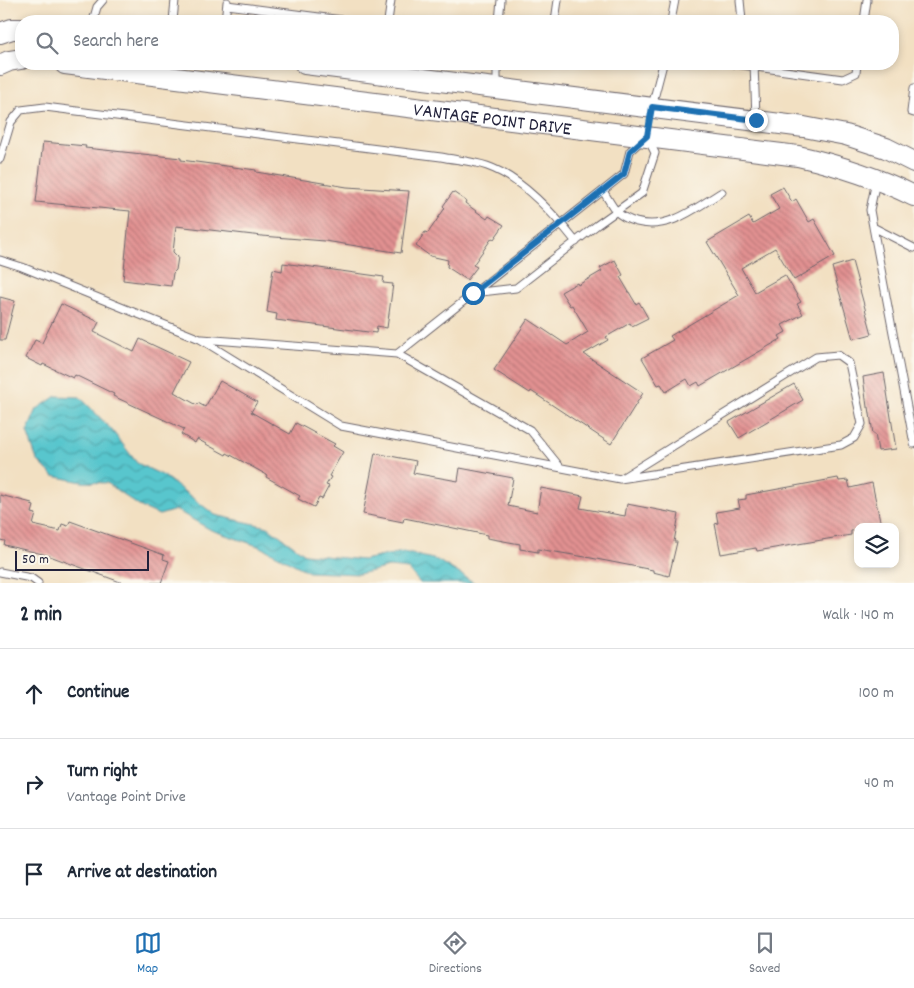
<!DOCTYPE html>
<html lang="en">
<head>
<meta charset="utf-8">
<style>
	body { margin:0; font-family:Dekko,sans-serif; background:#f2f2f3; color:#1f2937 }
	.controls { position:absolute; right:15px; bottom:15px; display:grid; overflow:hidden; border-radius:10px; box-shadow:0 2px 8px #0003 }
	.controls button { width:45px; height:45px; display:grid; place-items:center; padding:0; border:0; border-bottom:1px solid #e0e1e3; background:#fff; color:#1f2937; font:25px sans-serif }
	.scale { position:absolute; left:15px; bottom:12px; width:134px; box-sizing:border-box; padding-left:5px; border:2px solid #22223b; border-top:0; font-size:14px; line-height:18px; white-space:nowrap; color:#22223b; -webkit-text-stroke:4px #fbf7ec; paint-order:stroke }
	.stop { position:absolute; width:15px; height:15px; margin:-11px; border:4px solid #1f6fb2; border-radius:50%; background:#fff }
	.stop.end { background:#1f6fb2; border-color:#fff; box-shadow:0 1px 5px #0008 }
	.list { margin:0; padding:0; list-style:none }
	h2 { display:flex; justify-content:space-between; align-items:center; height:65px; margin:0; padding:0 20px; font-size:21px }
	h2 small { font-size:16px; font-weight:400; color:#747a83 }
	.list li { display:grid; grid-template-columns:32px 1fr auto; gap:15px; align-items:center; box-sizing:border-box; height:90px; padding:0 20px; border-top:1px solid #e0e1e3 }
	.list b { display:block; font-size:19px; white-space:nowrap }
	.list p { margin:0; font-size:16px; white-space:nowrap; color:#747a83 }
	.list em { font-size:16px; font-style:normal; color:#747a83 }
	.icon { flex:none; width:28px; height:28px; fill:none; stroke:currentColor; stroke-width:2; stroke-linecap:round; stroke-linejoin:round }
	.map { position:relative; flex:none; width:914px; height:583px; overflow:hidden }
	.search { position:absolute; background:#fff; box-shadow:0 2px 8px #0003; left:15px; right:15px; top:15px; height:55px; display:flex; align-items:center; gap:12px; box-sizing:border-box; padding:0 18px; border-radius:20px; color:#747a83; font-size:19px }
	.sheet { height:335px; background:#fff }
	nav { display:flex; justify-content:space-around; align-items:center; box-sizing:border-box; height:70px; border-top:1px solid #e0e1e3; background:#fff; font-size:14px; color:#747a83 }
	nav a { display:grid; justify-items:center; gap:2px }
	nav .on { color:#1f6fb2 }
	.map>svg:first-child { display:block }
</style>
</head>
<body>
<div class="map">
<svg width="914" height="583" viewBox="0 0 914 583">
	<defs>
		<pattern id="water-waves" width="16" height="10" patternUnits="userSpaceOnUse" patternTransform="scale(1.25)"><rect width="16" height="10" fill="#58c6cd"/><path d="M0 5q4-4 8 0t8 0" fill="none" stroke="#48a0a8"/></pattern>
		<pattern id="building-back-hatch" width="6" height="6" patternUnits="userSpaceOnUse" patternTransform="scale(1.25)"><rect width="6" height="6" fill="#e29191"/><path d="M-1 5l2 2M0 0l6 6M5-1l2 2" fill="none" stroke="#b77678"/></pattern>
	</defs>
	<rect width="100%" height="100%" fill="#fbf7ec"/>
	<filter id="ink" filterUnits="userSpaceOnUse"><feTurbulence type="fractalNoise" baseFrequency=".02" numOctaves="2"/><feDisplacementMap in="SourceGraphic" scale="10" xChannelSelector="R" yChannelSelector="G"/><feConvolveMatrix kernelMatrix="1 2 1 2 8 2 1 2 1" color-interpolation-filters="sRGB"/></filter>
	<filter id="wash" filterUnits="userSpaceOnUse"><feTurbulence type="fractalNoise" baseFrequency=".0096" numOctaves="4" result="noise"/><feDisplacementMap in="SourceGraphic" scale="20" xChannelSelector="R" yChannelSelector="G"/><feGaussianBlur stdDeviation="1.12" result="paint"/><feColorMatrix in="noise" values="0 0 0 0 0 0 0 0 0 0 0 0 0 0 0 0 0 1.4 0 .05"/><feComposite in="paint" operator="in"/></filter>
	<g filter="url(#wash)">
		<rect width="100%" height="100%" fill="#f2e0c2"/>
		<path fill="url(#water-waves)" stroke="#3d7484" d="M 56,396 L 80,397 L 111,429 L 137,463 L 164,476 L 215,515 L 268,527 L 305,554 L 363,560 L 403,552 L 437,560 L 475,583 L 420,583 L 408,569 L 389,567 L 359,574 L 309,572 L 261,547 L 211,530 L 176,510 L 159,515 L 139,506 L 107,483 L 82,482 L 53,476 L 37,460 L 27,432 L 37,409 Z"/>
		<g id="blocks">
			<path fill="url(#building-back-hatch)" d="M 43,142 L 86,146 L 85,148 L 181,158 L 181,160 L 256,170 L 256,172 L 347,187 L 409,191 L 401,253 L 325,241 L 262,236 L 176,226 L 173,252 L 178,257 L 176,270 L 173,273 L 171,286 L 123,280 L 130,211 L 36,202 Z
				M 783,187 L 792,202 L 796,199 L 809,222 L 814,219 L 835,256 L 794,280 L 775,248 L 741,268 L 755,292 L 785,275 L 801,302 L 797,304 L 803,314 L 782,325 L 786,332 L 779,336 L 781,339 L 700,386 L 698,382 L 691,386 L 687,379 L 666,392 L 661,384 L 658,385 L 642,358 L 673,340 L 670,336 L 739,295 L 707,242 L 749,217 L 753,224 L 779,209 L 770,194 Z
				M 453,192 L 466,201 L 465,203 L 487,219 L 489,216 L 504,225 L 494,239 L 492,238 L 473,265 L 477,267 L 467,280 L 447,267 L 448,260 L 430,256 L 416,246 L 425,232 L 428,233 L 445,208 L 443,206 Z
				M 615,260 L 623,275 L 620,277 L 636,304 L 639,302 L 648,318 L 632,326 L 630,323 L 606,337 L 608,340 L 584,354 L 643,393 L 611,444 L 531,391 L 530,393 L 494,370 L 528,319 L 567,345 L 588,332 L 572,305 L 570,306 L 561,292 L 577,283 L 578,285 L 602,271 L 600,268 Z
				M 852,261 L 872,334 L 853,339 L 832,267 Z
				M 283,263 L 384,277 L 383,283 L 393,284 L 387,328 L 377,326 L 376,333 L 276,320 L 277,314 L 267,312 L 273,269 L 282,271 Z
				M 0,297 L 15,301 L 5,340 L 0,340 Z
				M 61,304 L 99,322 L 94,332 L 134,352 L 140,339 L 189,362 L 174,392 L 197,405 L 198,403 L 205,407 L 220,381 L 257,402 L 251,412 L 290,434 L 296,423 L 335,444 L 333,446 L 343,452 L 329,476 L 331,477 L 326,485 L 329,486 L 322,499 L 319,498 L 314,507 L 298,499 L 300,496 L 266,477 L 267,475 L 227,453 L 226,455 L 197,439 L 195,443 L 181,434 L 184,429 L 113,396 L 114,394 L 75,375 L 73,378 L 43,364 L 42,366 L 26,358 L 35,340 L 42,343 Z
				M 884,373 L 896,449 L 878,451 L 875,434 L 873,434 L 869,407 L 867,407 L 863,377 Z
				M 794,384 L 803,400 L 739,438 L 729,422 Z
				M 375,453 L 416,461 L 413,473 L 458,481 L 460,468 L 513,478 L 508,506 L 537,512 L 541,488 L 583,496 L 580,508 L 625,516 L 627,504 L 679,514 L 674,542 L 677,542 L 669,576 L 653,572 L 653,570 L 591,558 L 538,549 L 538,552 L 520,549 L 520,544 L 487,538 L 487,535 L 449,527 L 404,518 L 403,522 L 363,514 Z
				M 838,478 L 839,481 L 848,480 L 850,488 L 872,483 L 881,525 L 858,527 L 858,530 L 851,531 L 851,535 L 757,551 L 756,548 L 721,554 L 715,524 L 718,523 L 716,512 L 740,508 L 738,500 L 746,499 L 746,495 Z
				M 0,495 L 32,503 L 31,505 L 34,506 L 32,513 L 36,514 L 33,525 L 60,531 L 62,524 L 68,526 L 70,521 L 164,555 L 163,559 L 169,561 L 161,583 L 123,583 L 47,555 L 4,545 L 5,541 L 0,540 Z"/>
		</g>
	</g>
	<g filter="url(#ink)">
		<use href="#blocks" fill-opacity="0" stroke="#6b646a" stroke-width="1"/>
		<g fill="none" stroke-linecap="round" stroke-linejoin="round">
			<defs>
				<path id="lane" d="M 740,0 L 742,21
					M 227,5 L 350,21
					M 93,21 L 97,7 L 103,0
					M 173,21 L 175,0
					M 225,21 L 227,2
					M 388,21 L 391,0
					M 499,21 L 501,0
					M 555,21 L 558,0
					M 671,21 L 675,0
					M 864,21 L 867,0
					M 497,64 L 497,86
					M 735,64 L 843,79 L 856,73 L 857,64
					M 754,64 L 756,118
					M 914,88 L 911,112 L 914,113
					M 652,106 L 663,64
					M 0,159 L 11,122 L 21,110 L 45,107 L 441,157 C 456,160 473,161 487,166 C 522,178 554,214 576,242
					M 876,181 L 870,210 L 873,227 L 914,248
					M 603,191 C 607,197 611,205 616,211 C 621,216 629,220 636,222 C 669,231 695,208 722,192
					M 873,227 L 914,444
					M 0,260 L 22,267 L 200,339 L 341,426 L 620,479 L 841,445 L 854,438 L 862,424 L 849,363 L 838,355 L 816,357 L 620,479
					M 473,293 L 516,288 L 597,225 L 642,193 L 655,153 L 649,141
					M 202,339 L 397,354 L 530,430 L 560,467
					M 397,354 L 624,174 L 630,151 L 642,140
					M 0,572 L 31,578 L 38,583"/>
				<g id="secondary">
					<path d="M 0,33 L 12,29 L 21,29"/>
					<path id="s1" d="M 65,64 L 798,156 C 838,165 876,177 914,196"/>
					<path d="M 305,64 L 804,127 L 846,135 L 886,148 L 914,162"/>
					<path d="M 0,65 L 9,61 L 21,59"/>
				</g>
			</defs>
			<use href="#lane" stroke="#6b646a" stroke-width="9"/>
			<use href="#secondary" stroke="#6b646a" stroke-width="22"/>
			<use href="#lane" stroke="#fff" stroke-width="7"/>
			<use href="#secondary" stroke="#fff" stroke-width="20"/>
		</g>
	</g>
	<g fill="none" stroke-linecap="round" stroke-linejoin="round" filter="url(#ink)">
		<path stroke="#1f6fb2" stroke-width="6" d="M 473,293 L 624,174 L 630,151 L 647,136 L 652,107 L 756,120"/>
	</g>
	<g text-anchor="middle" stroke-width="4.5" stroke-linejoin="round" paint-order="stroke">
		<g font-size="19" fill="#22223b" stroke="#fbf7ec">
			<text dy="7" stroke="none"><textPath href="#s1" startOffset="431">VANTAGE POINT DRIVE</textPath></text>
		</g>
	</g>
</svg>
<div class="controls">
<button><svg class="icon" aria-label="layers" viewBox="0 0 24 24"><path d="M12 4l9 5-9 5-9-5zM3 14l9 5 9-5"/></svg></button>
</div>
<div class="scale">50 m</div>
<div class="stop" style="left:473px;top:293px"></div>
<div class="stop end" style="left:756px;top:120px"></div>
<div class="search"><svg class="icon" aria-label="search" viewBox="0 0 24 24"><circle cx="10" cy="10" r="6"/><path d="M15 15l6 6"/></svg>Search here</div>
</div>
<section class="sheet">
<h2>2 min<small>Walk · 140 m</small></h2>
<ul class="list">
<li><svg class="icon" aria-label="ahead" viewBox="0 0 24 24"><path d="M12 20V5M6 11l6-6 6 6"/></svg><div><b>Continue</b></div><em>100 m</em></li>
<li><svg class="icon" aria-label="right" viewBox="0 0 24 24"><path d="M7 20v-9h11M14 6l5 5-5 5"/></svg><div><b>Turn right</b><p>Vantage Point Drive</p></div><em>40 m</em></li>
<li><svg class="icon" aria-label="arrive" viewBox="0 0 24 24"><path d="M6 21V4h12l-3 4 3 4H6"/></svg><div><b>Arrive at destination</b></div></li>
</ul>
</section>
<nav>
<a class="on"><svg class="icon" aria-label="map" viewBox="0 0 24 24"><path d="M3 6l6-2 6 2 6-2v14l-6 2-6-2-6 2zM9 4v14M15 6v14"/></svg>Map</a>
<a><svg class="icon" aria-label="directions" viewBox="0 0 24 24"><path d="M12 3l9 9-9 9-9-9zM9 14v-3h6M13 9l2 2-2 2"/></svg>Directions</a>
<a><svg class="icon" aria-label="saved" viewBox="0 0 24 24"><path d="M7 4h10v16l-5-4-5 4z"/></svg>Saved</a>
</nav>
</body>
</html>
